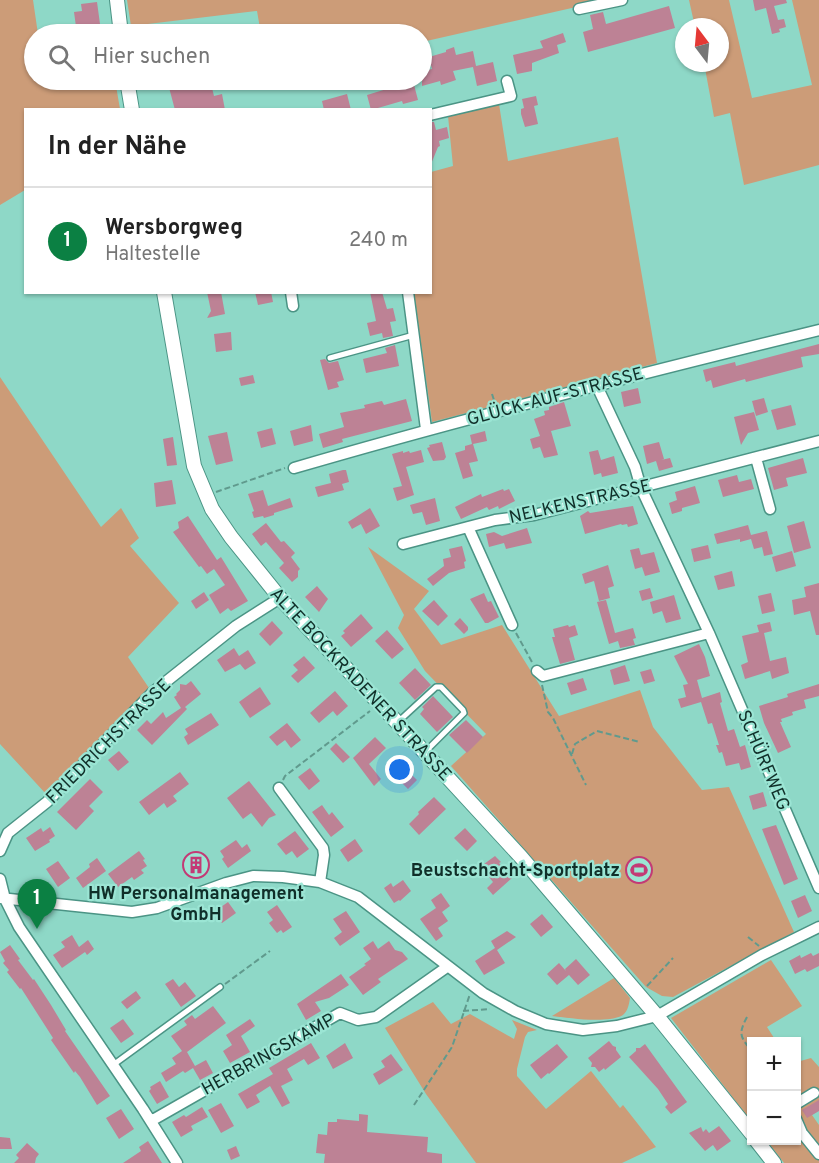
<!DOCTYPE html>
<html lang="de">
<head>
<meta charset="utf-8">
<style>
	body { margin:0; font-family:Overpass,sans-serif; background:#f6f6f6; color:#222 }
	.controls { position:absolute; right:18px; bottom:18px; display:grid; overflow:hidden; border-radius:0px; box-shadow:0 2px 4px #0004 }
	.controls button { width:54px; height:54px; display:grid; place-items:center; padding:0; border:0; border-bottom:2px solid #e0e0e0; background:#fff; color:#222; font:30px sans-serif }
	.compass { position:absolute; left:675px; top:18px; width:54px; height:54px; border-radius:50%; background:#fff; box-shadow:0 2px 4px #0004; rotate:344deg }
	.you { position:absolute; left:400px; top:770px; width:21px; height:21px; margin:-15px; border:4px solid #fff; border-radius:50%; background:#1a73e8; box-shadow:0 0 0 9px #1a73e833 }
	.badge { display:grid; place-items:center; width:39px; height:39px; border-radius:50%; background:#0b8043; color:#fff; font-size:20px; font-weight:700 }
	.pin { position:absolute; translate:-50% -50px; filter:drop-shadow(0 2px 3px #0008) }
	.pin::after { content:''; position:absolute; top:32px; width:21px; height:18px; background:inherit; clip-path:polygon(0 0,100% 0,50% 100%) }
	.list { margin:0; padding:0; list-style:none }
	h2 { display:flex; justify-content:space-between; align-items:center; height:78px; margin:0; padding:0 24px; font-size:26px }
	h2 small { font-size:20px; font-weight:400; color:#767676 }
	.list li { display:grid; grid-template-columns:39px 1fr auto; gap:18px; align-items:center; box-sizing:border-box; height:108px; padding:0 24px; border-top:2px solid #e0e0e0 }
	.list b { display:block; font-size:22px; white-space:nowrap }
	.list p { margin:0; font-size:20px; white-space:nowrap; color:#767676 }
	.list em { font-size:20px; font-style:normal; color:#767676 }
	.icon { flex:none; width:33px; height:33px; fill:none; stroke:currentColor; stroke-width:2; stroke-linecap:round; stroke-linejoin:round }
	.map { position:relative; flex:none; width:819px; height:1163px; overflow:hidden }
	.search { position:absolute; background:#fff; box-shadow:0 2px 4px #0004; left:24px; top:24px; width:408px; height:66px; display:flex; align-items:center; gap:15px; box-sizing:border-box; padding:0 21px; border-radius:33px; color:#767676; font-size:22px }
	.panel { position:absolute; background:#fff; box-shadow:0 2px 4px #0004; left:24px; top:108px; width:408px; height:186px; border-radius:0px }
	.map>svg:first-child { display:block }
</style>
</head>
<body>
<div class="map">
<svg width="819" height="1163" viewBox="0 0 819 1163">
	<rect width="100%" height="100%" fill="#8ed8c7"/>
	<path fill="#cc9c78" d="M 0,0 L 33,0 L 38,34 L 34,34 L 34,80 L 115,80 L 120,109 L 26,110 L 25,190 L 0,205 Z
		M 127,0 L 607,0 L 422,42 L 422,34 L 261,34 L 257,11 L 131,26 Z
		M 689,0 L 729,0 L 752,98 L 812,85 L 792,0 L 819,0 L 819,165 L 744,185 L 730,113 L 714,117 L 704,63 L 720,63 L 720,27 L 695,27 Z
		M 499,104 L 508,161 L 618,137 L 657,363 L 432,422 L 414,293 L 430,292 L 431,172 L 453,166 L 448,116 Z
		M 0,377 L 101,527 L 121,508 L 139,538 L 130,546 L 179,603 L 128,657 L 149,688 L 46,794 L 0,744 Z
		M 368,547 L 429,591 L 414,609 L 441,645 L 502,625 L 559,716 L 640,690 L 653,727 L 702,790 L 729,787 L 794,932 L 673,997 L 662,996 L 646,987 L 451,766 L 486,734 L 425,671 L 398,628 L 404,615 Z
		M 771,960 L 802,1006 L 767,1027 L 776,1041 L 752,1042 L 751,1121 L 671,1018 Z
		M 614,978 L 630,998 C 629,1004 628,1011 623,1015 C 608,1024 569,1018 552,1016 Z
		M 433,1002 L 451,1024 L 470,1014 L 514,1039 L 517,1029 L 512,1020 L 537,1030 L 528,1032 L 525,1037 L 517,1069 L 517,1076 L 546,1109 L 591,1071 L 620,1108 L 623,1105 L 656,1147 L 622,1163 L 476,1163 L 426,1094 L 385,1028 Z
		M 811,1058 L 819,1067 L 819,1110 L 812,1115 L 819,1125 L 819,1163 L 784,1163 L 767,1141 L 796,1140 L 797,1062 Z"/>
	<path fill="#bd8295" d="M 753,0 L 786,0 L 787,3 L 774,6 L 778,20 L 784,19 L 786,27 L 779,29 L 780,32 L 772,34 L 766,8 L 755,11 Z
		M 97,2 L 100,24 L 85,26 L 86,34 L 77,34 L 74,12 L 82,11 L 81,4 Z
		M 669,6 L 675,28 L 588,52 L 583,32 L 593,29 L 590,15 L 603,12 L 606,24 Z
		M 563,33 L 566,42 L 557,45 L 559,53 L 532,63 L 532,71 L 517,74 L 513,55 L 543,48 L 540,41 Z
		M 454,47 L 456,55 L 473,51 L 476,66 L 493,62 L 497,81 L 477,86 L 473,67 L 453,71 L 456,80 L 441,85 L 440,81 L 422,86 L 422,71 L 432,69 L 429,57 L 446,52 L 446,50 Z
		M 167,80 L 210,80 L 214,96 L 222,94 L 225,110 L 175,110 Z
		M 413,81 L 418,100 L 403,104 L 402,101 L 371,110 L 367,95 Z
		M 347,94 L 351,110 L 324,110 L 322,101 Z
		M 536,96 L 538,105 L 534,106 L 538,124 L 525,127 L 521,114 L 521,109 L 524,108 L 522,99 Z
		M 430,122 L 434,122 L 436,130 L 447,127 L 449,138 L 439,141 L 440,146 L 438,147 L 431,164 Z
		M 207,292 L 221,292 L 225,314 L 207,318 L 211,311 Z
		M 255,292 L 271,292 L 273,302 L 258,305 Z
		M 370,292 L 382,292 L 387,309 L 393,308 L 396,321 L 390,322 L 393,336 L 383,338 L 382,333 L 370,336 L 367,323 L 376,321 Z
		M 231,332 L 232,350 L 216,352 L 214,334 Z
		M 819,344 L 819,354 L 801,357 L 803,367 L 746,382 L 745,379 L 713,388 L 711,380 L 706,382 L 703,370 L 735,362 L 736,366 Z
		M 395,345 L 399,366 L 366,373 L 363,359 L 387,353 L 385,348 Z
		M 325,359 L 329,363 L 338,361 L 344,380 L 337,382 L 339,387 L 328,390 L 320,360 Z
		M 253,375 L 255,383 L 241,386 L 239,378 Z
		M 638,388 L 641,403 L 624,407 L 621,392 Z
		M 764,398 L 768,412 L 756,416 L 752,401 Z
		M 406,399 L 412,421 L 342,439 L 343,442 L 323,448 L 319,434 L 344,427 L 340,413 L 365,408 L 364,405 L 382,401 L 384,405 Z
		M 564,402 L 571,426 L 551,431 L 558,455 L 544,458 L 540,447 L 533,449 L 530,439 L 540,436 L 534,419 L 545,415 L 544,411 L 549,410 L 549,407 Z
		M 791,405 L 796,425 L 777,430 L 771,410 Z
		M 754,412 L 759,430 L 748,433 L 741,445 L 734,417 Z
		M 311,425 L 313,441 L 294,446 L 290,431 Z
		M 272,428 L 276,444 L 261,448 L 257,432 Z
		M 485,431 L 487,441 L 473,444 L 478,461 L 469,463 L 473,476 L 463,479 L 455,453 L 465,450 L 465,446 L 472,444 L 470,435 Z
		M 227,432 L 233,461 L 216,465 L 208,436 Z
		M 173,437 L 177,465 L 167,466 L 163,439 Z
		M 442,442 L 446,457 L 444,460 L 433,461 L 427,448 L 430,447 L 429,445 Z
		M 659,442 L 664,459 L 661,460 L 670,458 L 673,467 L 659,471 L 656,461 L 647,464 L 643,446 Z
		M 421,450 L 424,462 L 406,467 L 414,495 L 397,501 L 393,488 L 402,486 L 392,454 L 403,451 L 403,453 L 409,451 L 410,453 Z
		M 598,450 L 601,460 L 614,456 L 618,473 L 602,477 L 601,473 L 594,475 L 589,452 Z
		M 803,458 L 807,473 L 786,478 L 788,486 L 774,490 L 768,468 Z
		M 343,470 L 346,470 L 349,482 L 342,484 L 344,490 L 318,497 L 315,487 L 331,483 L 329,474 Z
		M 737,475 L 739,482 L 751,479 L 754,489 L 723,497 L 718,480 Z
		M 172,480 L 176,504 L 156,507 L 154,483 Z
		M 695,486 L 700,503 L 682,508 L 682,511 L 672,514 L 669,503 L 677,500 L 675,492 Z
		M 503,489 L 504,491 L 509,489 L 515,501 L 499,509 L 498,506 L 489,510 L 487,507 L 461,519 L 455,507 L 481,494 L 482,497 Z
		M 263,490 L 268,506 L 290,498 L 293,507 L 274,513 L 274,515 L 264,518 L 263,516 L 254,518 L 252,512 L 254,511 L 248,494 Z
		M 435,498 L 440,521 L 426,525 L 422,512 L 413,514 L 410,505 Z
		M 633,506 L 638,524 L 628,527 L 627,524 L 622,525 L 621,524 L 585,534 L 580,516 L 588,511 L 590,513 Z
		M 370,508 L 380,526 L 366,534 L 361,524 L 352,529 L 348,522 Z
		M 188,516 L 217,560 L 221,557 L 248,601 L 231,611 L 228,608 L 220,614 L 209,595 L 225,585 L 214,569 L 207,574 L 201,566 L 199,567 L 173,532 L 179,528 L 178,522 Z
		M 804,521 L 811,548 L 794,553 L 787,526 Z
		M 266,523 L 281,542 L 284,541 L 295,553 L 291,557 L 300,569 L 298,571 L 298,577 L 292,582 L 279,568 L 284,563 L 266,542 L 261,546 L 252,534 Z
		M 748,525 L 751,535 L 767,531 L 773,554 L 764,556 L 762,547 L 754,549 L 751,539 L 740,542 L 740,539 L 717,544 L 714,534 Z
		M 527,528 L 532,543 L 506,549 L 504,543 L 489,547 L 486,534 L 494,532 L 502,536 Z
		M 708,545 L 711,558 L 694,562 L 691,549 Z
		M 462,546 L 466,561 L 464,562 L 465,568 L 449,573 L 433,586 L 427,579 L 444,566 L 443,559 L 451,557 L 449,549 Z
		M 639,548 L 641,555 L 654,552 L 660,572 L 645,576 L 642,567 L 635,569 L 630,550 Z
		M 792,551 L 796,566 L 776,572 L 772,557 Z
		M 608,565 L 614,586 L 608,588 L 610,598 L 599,601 L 594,581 L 585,584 L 582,574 Z
		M 732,571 L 735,586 L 718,590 L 714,576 Z
		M 819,583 L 819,635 L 816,635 L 810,611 L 794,615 L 792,600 L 806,597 L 804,587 Z
		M 317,586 L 328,599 L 319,612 L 305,597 Z
		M 650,588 L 653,598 L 642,601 L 639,591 Z
		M 204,592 L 209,600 L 196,609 L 191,601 Z
		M 484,593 L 488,602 L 491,601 L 499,617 L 488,623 L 485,623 L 470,599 Z
		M 771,593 L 775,611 L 762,614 L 758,596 Z
		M 674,595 L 681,619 L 666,623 L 662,611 L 653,614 L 650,602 Z
		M 434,600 L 448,616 L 438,626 L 422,611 Z
		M 606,600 L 615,633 L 633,628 L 636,638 L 633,639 L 635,645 L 620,648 L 618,641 L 609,644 L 597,602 Z
		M 361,614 L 373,628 L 351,647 L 341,636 L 345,633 L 343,631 Z
		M 460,618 L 468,627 L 468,630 L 464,634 L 454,624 Z
		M 272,621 L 283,633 L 270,646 L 259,634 Z
		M 770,622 L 772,631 L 764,633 L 770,661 L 786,657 L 789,673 L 772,679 L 770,671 L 745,679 L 741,665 L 748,662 L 742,636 L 759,632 L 757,625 Z
		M 568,625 L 569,627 L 575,625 L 578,635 L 569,638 L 575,660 L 560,664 L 552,637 L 555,637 L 553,629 Z
		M 387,630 L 404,649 L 392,659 L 375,641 Z
		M 699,644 L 705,657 L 710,676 L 697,680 L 702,698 L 720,692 L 722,702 L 720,703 L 728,731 L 734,729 L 740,747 L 745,745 L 751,767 L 741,770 L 739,763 L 726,766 L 722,752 L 719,753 L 716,745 L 719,745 L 712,723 L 708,724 L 701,702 L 681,708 L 678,699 L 686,697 L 683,685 L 688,684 L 674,656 Z
		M 234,648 L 239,656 L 248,650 L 256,663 L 245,670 L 240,664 L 225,672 L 217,660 Z
		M 304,656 L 315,668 L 298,683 L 291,676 L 298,670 L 293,665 Z
		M 625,665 L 630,681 L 614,685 L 610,670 Z
		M 415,668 L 431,685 L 415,700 L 399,683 Z
		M 651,669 L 655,681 L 644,684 L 640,672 Z
		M 583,678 L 587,690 L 571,695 L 567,683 Z
		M 191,681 L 201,694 L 185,707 L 187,709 L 152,745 L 137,730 L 147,720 L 151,724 L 163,712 L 166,718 L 181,708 L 174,697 L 177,695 L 176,694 L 180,690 L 180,684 L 186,685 Z
		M 819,684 L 819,696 L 804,700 L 806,708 L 792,712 L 793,715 L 781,719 L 782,722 L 780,722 L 791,747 L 778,753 L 764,723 L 759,706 L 788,697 L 787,694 Z
		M 260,687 L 271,704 L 250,718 L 239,702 Z
		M 335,691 L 348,706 L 337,716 L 333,711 L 319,723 L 310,713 Z
		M 433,696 L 453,717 L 437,732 L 420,714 L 424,709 L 422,707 Z
		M 211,713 L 219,725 L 188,745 L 184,737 L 188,734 L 185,729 Z
		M 466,720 L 483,737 L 467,753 L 449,735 Z
		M 287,723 L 301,740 L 291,748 L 285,740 L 277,746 L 269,737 Z
		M 375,737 L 386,748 L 369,764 L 381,779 L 374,786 L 353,758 Z
		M 336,743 L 350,757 L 343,763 L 330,749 Z
		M 119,751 L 129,762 L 118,771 L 108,760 Z
		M 404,767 L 417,780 L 408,789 L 395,776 Z
		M 310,768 L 320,781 L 309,790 L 298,777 Z
		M 180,772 L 189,784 L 173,796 L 177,801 L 167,808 L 164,803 L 149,815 L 139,802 Z
		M 90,779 L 103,792 L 89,806 L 94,811 L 76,830 L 57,812 Z
		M 249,781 L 276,815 L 269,818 L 262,827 L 251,813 L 243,819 L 227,798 Z
		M 763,792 L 767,806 L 753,810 L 749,796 Z
		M 434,797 L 446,809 L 419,835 L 409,824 L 419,814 L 418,812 Z
		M 322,805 L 329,815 L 332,812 L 344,827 L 331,837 L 312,812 Z
		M 776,825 L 798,879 L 784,885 L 762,829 Z
		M 50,827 L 55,836 L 49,840 L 50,842 L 35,851 L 26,838 L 41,828 L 43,832 Z
		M 465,828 L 477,841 L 467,851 L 454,838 Z
		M 295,831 L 309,849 L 297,858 L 292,851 L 286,855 L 277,844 Z
		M 355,839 L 363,851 L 348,862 L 340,850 Z
		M 236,840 L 242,848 L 247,844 L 251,851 L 228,868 L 222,859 L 224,857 L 220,851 Z
		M 139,851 L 145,859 L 143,860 L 147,866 L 141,870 L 144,873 L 134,880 L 132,877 L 118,887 L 108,874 Z
		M 198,854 L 208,869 L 194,879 L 186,869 L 187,862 Z
		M 495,856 L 501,862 L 499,863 L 512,878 L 493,895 L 487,888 L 493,882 L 489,877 L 492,874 L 484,864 Z
		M 97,858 L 106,871 L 83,888 L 76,878 L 90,867 L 89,864 Z
		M 58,861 L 70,878 L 58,887 L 46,869 Z
		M 403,880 L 411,891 L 400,901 L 399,900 L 394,903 L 384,888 L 391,883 L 393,887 Z
		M 441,893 L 450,906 L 442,912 L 448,921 L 438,928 L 443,936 L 436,941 L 420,919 L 436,908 L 431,900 Z
		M 805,895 L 812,911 L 798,918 L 791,901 Z
		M 228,902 L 236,913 L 222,923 L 214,912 Z
		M 277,905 L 292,927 L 283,933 L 281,930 L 277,933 L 269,923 L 273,920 L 267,912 Z
		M 346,911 L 360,932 L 340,946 L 334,938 L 342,932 L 333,919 Z
		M 542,914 L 553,927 L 541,937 L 530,924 Z
		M 507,931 L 516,937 L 497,950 L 505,963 L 484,975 L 475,961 L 495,948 L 491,941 Z
		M 72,935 L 79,947 L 88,940 L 94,949 L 87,955 L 85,952 L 62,968 L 53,955 L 65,947 L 61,942 Z
		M 373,941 L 378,949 L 389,941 L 395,950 L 402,952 L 408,959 L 378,979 L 381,982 L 363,995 L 349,977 L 366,965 L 364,964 L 371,959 L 363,948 Z
		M 10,945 L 20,959 L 18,960 L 33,980 L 34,979 L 51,1005 L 66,1030 L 65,1031 L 110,1096 L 97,1105 L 80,1077 L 75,1071 L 74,1073 L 51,1040 L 53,1038 L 21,988 L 20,989 L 7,972 L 9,970 L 3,963 L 5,961 L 0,952 Z
		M 811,953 L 813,956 L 819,953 L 819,966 L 807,972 L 805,969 L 795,974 L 789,961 L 800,955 L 801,958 Z
		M 576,959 L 590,975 L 578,985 L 569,975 L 557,985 L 547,974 L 559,963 L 566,971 L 565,969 Z
		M 341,974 L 349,985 L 329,998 L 315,1002 L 321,1011 L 306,1020 L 297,1004 Z
		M 173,979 L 179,987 L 185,982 L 196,996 L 181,1007 L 165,984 Z
		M 136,991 L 141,998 L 127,1009 L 121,1002 Z
		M 213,1006 L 226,1023 L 187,1052 L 195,1066 L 206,1060 L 213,1073 L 200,1080 L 193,1068 L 185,1073 L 183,1071 L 166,1082 L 161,1073 L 176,1064 L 172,1058 L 182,1051 L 171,1036 L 187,1025 L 184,1021 L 192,1015 L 195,1019 Z
		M 123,1019 L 134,1034 L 121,1043 L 110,1028 Z
		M 250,1019 L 255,1026 L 241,1036 L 250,1052 L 230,1063 L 223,1051 L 232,1045 L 226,1035 Z
		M 609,1041 L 613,1046 L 616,1047 L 616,1050 L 621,1057 L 605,1070 L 604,1068 L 599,1072 L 595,1067 L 591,1067 L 592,1063 L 588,1058 Z
		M 311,1043 L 320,1058 L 308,1065 L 304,1059 L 287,1069 L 293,1080 L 281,1086 L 290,1103 L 282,1107 L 270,1086 L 256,1095 L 260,1102 L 247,1109 L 238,1094 L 273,1074 L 269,1068 Z
		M 345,1043 L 353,1058 L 333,1069 L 326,1056 Z
		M 557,1044 L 568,1057 L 549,1074 L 548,1073 L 541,1079 L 530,1065 Z
		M 645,1044 L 687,1102 L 671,1114 L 665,1107 L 668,1104 L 658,1089 L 629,1057 L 636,1051 L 636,1048 L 640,1048 Z
		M 391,1054 L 403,1070 L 379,1085 L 373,1074 L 385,1067 L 381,1061 Z
		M 160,1081 L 169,1097 L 157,1104 L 149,1091 L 151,1089 L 150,1087 Z
		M 819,1100 L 819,1111 L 807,1118 L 802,1110 Z
		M 221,1103 L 234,1126 L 221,1133 L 208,1110 Z
		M 202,1107 L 208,1117 L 191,1126 L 193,1130 L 181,1137 L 172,1122 L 184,1115 L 186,1117 Z
		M 121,1109 L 134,1129 L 119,1139 L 106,1118 Z
		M 359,1114 L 368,1115 L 367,1132 L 428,1137 L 427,1152 L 442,1154 L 442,1163 L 324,1163 L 325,1154 L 316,1153 L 318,1134 L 327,1135 L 328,1122 L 337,1122 L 337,1119 L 359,1121 Z
		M 719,1126 L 731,1141 L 717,1151 L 713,1145 L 705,1151 L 689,1133 L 701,1127 L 703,1132 L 706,1129 L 709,1133 Z
		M 0,1137 L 10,1138 L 12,1149 L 0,1149 Z
		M 148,1141 L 162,1163 L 123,1163 L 141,1151 L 139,1147 Z
		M 27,1143 L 39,1154 L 36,1158 L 35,1163 L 14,1163 L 19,1158 L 16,1155 Z
		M 236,1146 L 240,1156 L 231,1160 L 227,1150 Z"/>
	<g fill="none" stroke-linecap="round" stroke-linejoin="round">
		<defs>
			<path id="service" d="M 330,358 L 414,335
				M 399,721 L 436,687 L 441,687 L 463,710 L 464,713 L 426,751
				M 113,1065 L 220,987"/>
			<path id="minor" d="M 579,9 L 622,0
				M 430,115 L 511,96 L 507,81
				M 291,292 L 293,306
				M 408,292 L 426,429
				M 596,384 L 635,467 L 641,488 L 709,633 L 819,888
				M 756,458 L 770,509
				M 294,468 C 468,417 643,373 819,330
				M 468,527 L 512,625
				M 403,544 L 495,520 L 534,515 L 819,441
				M 537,671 L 543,676 L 709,633
				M 279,788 L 323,848 L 324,855 L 320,882
				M 0,851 L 8,833 L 47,802 L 153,692 L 236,626 L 280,598
				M 0,879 L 5,899 L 19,927 L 143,1109 L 177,1163
				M 0,898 L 132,912 L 157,908 L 226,883 L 253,876 L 283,877 L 320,882 L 358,897 L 483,993 L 515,1011 L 546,1024 L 583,1030 L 617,1026 L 657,1016 L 762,955 L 819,927
				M 796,1104 L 814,1093
				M 796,1119 L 802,1133 L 819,1154
				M 151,1121 L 340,1013 L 358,1020 L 376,1017 L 447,967"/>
			<path id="tertiary" d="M 117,0 L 121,34
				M 127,80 L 132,110
				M 164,292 L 194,466 L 212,509 L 231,537 L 280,598 L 393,718 L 521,857 L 657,1016 L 752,1134
				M 756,1140 L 774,1163"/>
		</defs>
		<use href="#service" stroke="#4b9485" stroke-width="8"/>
		<use href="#minor" stroke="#4b9485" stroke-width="13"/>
		<use href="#tertiary" stroke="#4b9485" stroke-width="16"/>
		<path stroke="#609a8d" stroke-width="2" stroke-dasharray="6 3" stroke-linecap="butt" d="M 492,394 L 495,403
			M 216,492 L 285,468
			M 516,633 L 532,662
			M 542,685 L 548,712 L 553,718 L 586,785
			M 572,754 L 575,744 L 597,731 L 640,742
			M 283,780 L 285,776 L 370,711
			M 748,937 L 759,946
			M 225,984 L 270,951
			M 647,986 L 673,958
			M 463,1011 L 490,1009
			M 747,1017 C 738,1034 740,1037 752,1051
			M 414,1105 L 452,1047 L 470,994"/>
		<use href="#service" stroke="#fff" stroke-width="5"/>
		<use href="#minor" stroke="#fff" stroke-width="10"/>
		<use href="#tertiary" stroke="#fff" stroke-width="14"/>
	</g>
	<defs>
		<symbol id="building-ring" viewBox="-11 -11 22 22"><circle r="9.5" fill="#9be5d4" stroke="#c33a75" stroke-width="1.5"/><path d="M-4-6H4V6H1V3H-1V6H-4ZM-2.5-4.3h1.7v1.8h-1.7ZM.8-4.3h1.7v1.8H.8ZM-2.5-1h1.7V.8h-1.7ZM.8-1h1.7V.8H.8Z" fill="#c33a75"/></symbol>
		<symbol id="stadium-ring" viewBox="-11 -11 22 22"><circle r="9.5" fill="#9be5d4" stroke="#c33a75" stroke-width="1.5"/><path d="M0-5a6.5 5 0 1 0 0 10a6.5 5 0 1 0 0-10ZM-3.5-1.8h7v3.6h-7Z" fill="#c33a75"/></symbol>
	</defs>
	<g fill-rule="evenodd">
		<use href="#building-ring" x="181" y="850" width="30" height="30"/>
		<use href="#stadium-ring" x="624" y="855" width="30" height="30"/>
	</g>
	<g text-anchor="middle" stroke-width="4.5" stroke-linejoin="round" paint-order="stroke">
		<g font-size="18" fill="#102f29" stroke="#9be5d4">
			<text transform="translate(555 396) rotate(-15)" y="6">GLÜCK-AUF-STRASSE</text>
			<text transform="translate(580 501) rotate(-13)" y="6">NELKENSTRASSE</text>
			<text transform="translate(361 684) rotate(47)" y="6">ALTE BOCKRADENER STRASSE</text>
			<text transform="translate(108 741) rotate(-45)" y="6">FRIEDRICHSTRASSE</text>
			<text transform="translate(764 760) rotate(67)" y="6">SCHÜRFWEG</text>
			<text transform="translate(268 1054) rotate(-29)" y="6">HERBRINGSKAMP</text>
		</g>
		<g font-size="18" font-weight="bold" fill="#102f29" stroke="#9be5d4" text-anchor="end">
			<text x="620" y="876">Beustschacht-Sportplatz</text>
			<text x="196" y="899" text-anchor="middle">HW Personalmanagement<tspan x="196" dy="21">GmbH</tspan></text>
		</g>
	</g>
</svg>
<div class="controls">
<button>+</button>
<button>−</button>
</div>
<svg class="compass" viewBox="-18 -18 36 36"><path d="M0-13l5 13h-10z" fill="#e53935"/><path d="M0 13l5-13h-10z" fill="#767676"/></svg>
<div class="you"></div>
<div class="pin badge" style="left:37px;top:929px">1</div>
<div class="search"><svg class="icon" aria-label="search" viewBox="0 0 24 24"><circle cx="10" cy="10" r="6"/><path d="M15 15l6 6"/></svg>Hier suchen</div>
<section class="panel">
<h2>In der Nähe<small></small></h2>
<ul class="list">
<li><span class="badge">1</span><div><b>Wersborgweg</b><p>Haltestelle</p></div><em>240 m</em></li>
</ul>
</section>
</div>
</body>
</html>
